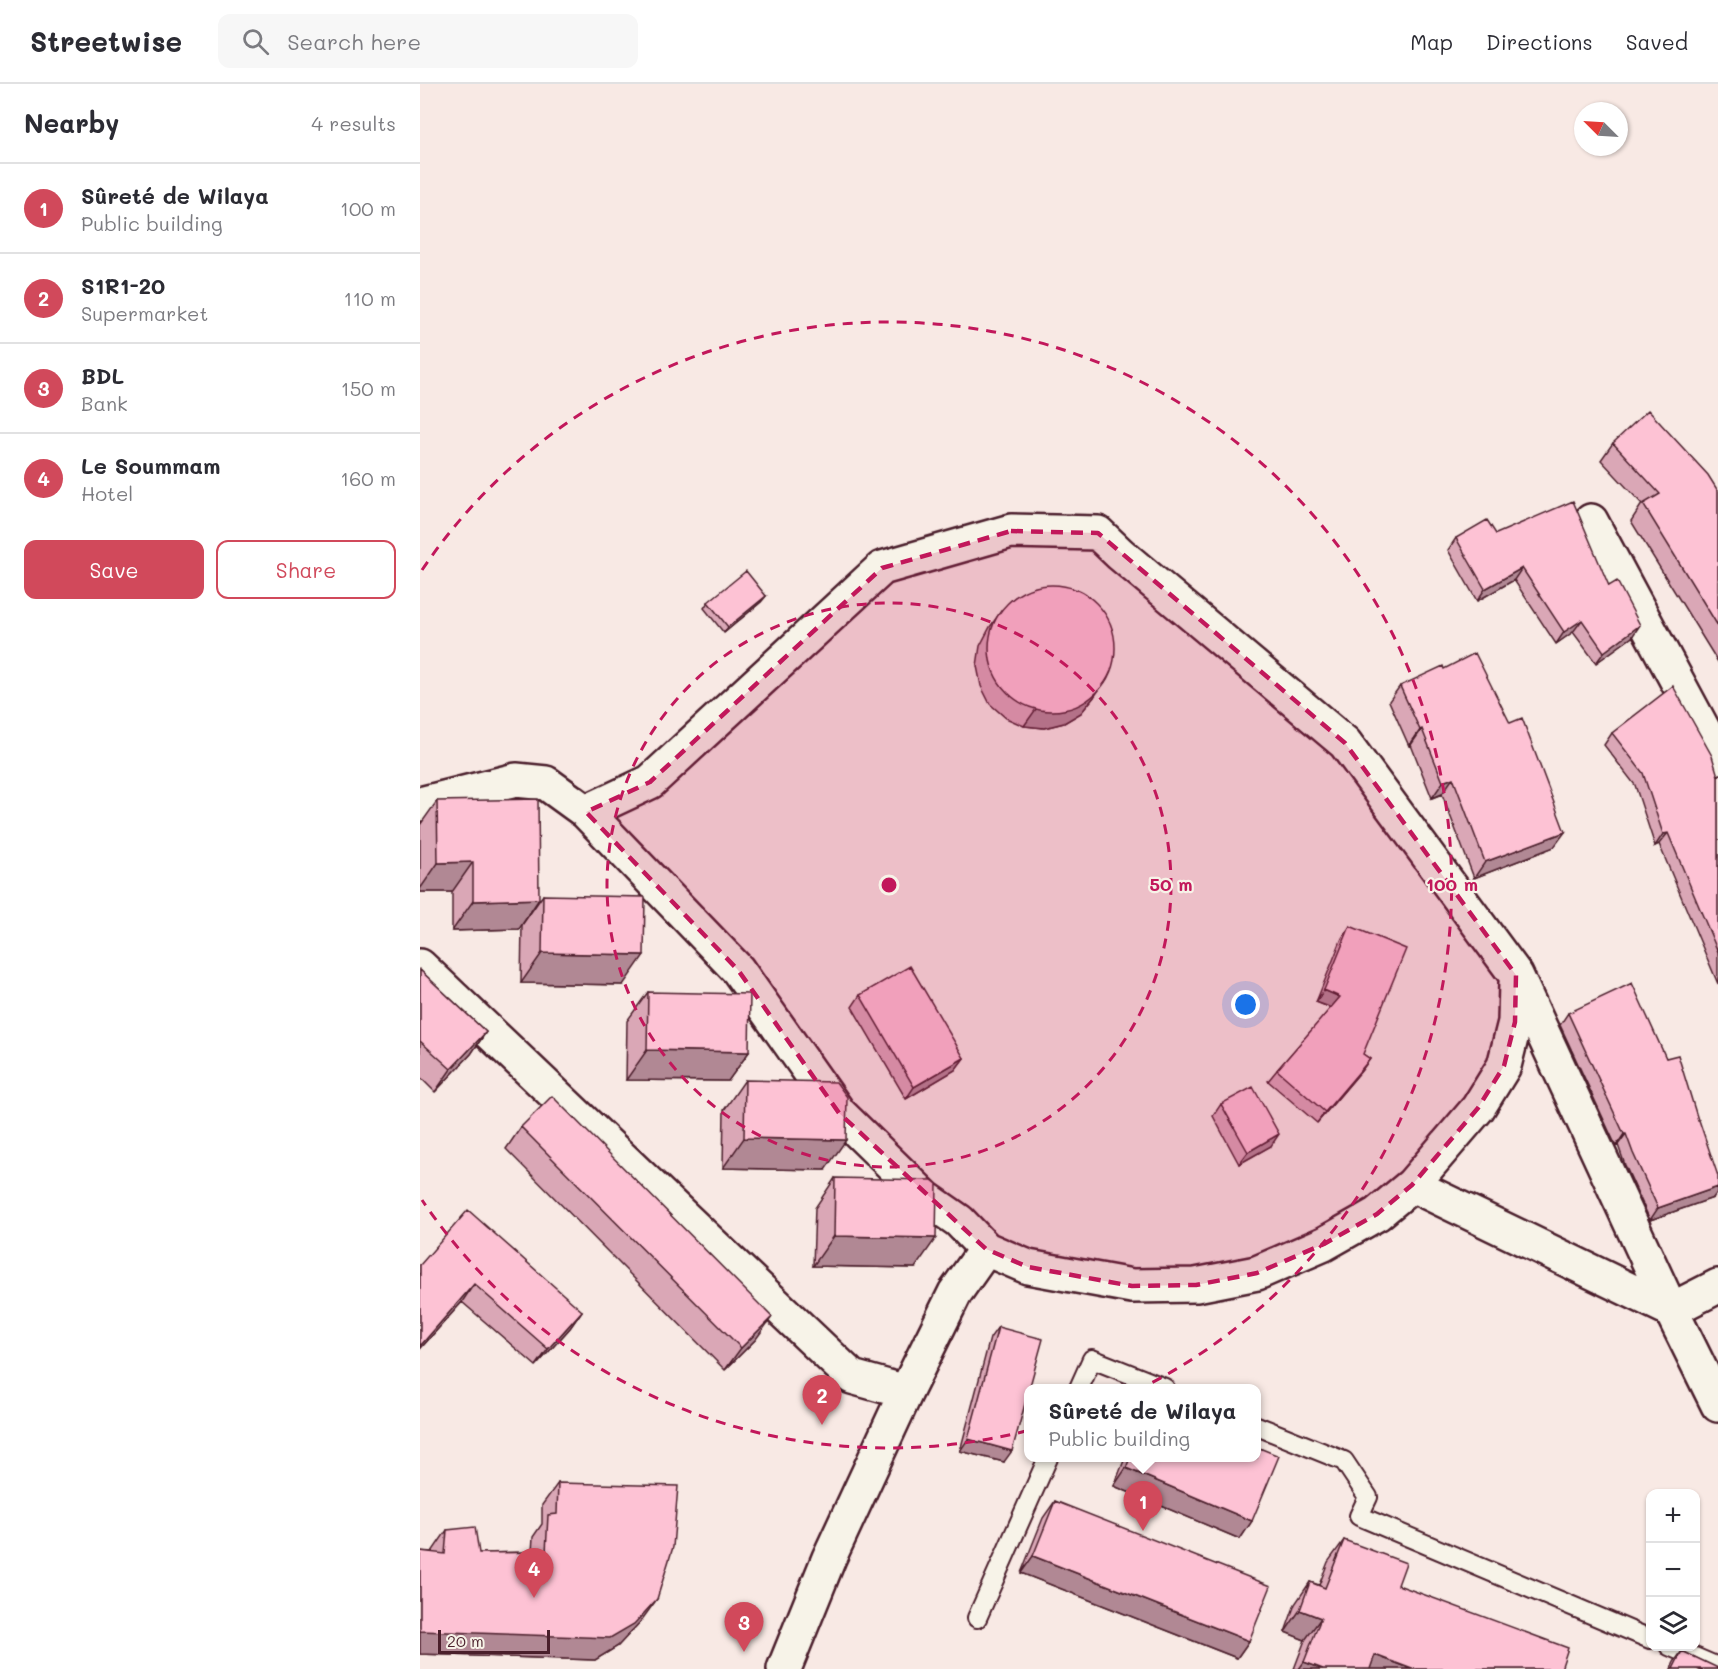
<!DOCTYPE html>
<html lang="en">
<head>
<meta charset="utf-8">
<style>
	body { margin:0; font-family:Mali,sans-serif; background:#f7f7f7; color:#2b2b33 }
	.controls { position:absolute; right:18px; bottom:18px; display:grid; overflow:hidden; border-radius:12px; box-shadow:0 2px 4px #0004 }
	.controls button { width:54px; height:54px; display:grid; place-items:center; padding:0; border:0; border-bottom:2px solid #e1e1e2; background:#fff; color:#2b2b33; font:30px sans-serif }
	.compass { position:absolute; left:1154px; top:18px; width:54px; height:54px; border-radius:50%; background:#fff; box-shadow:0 2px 4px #0004; rotate:294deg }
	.scale { position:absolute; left:18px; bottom:15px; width:112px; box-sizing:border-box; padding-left:6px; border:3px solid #4a1f2b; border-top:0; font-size:16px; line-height:21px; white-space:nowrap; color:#4a1f2b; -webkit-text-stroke:4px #f7f3e8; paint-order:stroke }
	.you { position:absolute; left:826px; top:921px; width:21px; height:21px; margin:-15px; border:4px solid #fff; border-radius:50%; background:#1a73e8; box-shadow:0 0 0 9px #1a73e833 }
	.badge { display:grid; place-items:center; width:39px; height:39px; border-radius:50%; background:#d1495b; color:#fff; font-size:20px; font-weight:700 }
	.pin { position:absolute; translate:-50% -50px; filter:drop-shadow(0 2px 3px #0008) }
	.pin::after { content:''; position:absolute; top:32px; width:21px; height:18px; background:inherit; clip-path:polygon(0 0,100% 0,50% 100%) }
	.popup { position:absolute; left:604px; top:1300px; width:237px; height:78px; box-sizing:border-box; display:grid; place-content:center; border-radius:12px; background:#fff; filter:drop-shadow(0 2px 4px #0005); font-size:20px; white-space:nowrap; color:#7c7c81 }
	.popup b { font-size:22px; color:#2b2b33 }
	.popup::after { content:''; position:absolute; left:50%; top:100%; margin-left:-12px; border:12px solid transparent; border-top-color:#fff }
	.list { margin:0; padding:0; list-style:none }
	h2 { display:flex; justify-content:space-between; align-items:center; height:78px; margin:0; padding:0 24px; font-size:26px }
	h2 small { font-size:20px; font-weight:400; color:#7c7c81 }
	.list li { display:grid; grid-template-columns:39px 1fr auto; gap:18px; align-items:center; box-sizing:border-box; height:90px; padding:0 24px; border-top:2px solid #e1e1e2 }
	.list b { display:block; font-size:22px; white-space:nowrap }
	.list p { margin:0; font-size:20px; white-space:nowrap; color:#7c7c81 }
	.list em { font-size:20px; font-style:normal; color:#7c7c81 }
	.actions { display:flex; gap:12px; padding:18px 24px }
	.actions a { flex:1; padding:14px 0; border:2px solid #d1495b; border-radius:12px; text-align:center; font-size:21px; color:#d1495b }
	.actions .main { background:#d1495b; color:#fff }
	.icon { flex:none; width:33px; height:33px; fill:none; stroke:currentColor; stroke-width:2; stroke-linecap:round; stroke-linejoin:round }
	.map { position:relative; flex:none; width:1298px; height:1585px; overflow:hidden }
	header { display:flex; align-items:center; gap:36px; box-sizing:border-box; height:84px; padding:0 30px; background:#fff; border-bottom:2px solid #e1e1e2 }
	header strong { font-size:28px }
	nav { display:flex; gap:33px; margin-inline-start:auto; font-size:21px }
	.search { width:420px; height:54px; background:#f7f7f7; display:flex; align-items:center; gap:15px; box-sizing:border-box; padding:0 21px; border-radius:12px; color:#7c7c81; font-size:22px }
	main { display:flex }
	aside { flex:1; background:#fff }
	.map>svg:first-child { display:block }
</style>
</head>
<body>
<header>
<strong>Streetwise</strong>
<div class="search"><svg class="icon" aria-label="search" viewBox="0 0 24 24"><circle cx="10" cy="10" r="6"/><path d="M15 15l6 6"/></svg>Search here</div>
<nav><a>Map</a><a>Directions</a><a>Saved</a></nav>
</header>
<main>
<aside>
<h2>Nearby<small>4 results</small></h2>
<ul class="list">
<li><span class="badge">1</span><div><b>Sûreté de Wilaya</b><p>Public building</p></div><em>100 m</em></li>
<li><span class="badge">2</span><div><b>S1R1-20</b><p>Supermarket</p></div><em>110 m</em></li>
<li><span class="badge">3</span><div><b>BDL</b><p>Bank</p></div><em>150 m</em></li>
<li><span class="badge">4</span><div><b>Le Soummam</b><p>Hotel</p></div><em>160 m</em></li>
</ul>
<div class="actions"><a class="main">Save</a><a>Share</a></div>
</aside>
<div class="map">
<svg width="1298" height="1585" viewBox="0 0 1298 1585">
	<rect width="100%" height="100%" fill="#f8e9e4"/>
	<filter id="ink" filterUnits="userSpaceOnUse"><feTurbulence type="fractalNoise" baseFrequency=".0167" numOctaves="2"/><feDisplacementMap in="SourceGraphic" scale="12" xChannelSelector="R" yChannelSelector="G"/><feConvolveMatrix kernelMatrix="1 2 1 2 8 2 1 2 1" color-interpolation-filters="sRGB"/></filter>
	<g filter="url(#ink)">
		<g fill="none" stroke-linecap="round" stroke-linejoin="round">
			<defs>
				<path id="service" d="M 659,1304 L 672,1275 L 745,1304
					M 837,1342 L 924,1377 L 948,1413 L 939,1432 L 1230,1555
					M 557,1534 L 628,1374
					M 1249,1562 L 1298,1583"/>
				<path id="minor" d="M 1171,437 L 1298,673
					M 0,720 L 96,696 L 126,699 L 166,728 L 230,698 L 462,484 L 591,447 L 678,449 L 700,470 L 925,659 L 1096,891 L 1251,1226 L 1298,1321
					M 166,728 L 318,886 L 419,1029 L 506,1114 L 539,1137 L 566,1165
					M 0,882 L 432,1293 L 486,1308
					M 992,1101 L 1251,1226 L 1298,1202
					M 364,1585 L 409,1474 L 486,1308 L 535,1209 L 566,1165 L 608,1183 L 712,1202 L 776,1201 L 837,1189 L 904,1160 L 957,1130 L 992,1101 L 1058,1024 L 1084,982 L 1095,938 L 1096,899"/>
			</defs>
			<use href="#service" stroke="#4a1f2b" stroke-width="22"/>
			<use href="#minor" stroke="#4a1f2b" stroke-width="38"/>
			<use href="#service" stroke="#f7f3e8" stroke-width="18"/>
			<use href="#minor" stroke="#f7f3e8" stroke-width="33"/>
		</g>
		<path fill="#daa7b6" stroke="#4a1f2b" stroke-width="1.5" d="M 1193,359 L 1298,407 L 1298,578 L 1211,437 L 1222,420 L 1181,376 Z
			M 1076,450 L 1189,502 L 1212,553 L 1176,579 L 1153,548 L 1136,560 L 1094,496 L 1057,517 L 1028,466 L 1036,454 Z
			M 346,512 L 341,518 L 304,549 L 284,524 L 288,518 Z
			M 582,526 L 674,613 L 661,629 L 644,639 L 624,644 L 604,642 L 586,634 L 570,620 L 561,602 L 557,582 L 560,562 L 570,543 Z
			M 980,602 L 1134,763 L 1054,794 L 1022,710 L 1012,714 L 991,661 L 989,662 L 969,617 Z
			M 1192,649 L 1298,692 L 1298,900 L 1239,760 L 1235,762 L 1215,701 L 1184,661 Z
			M 17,717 L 99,845 L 32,847 L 32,808 L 0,808 L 0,741 Z
			M 123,811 L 203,901 L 101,899 L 102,841 Z
			M 930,842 L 943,970 L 950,975 L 941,987 L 897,1039 L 848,997 L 857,986 L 911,924 L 896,918 L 922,854 Z
			M 0,886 L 66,948 L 51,970 L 15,1008 L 0,993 Z
			M 228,908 L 329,968 L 308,997 L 206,996 L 207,937 Z
			M 440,911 L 544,974 L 535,986 L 486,1015 L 432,923 Z
			M 1148,929 L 1293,1114 L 1230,1136 L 1205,1081 L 1198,1061 L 1196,1062 L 1140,941 Z
			M 325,996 L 405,1086 L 303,1084 L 304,1026 Z
			M 801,1020 L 851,1062 L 819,1080 L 793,1032 Z
			M 101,1043 L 336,1255 L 305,1286 L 86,1065 Z
			M 415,1094 L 495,1184 L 393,1182 L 395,1124 Z
			M 0,1181 L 162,1227 L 150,1244 L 116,1282 L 42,1218 L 0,1265 Z
			M 578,1243 L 584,1378 L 540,1367 L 570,1254 Z
			M 705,1374 L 837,1374 L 832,1437 L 820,1455 L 694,1402 Z
			M 138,1399 L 221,1537 L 198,1562 L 175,1576 L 0,1570 L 0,1467 L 12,1468 L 27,1446 L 59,1469 L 112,1468 L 113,1453 L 122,1440 L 122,1421 Z
			M 635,1417 L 829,1557 L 817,1574 L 601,1489 L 623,1434 Z
			M 924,1456 L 978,1501 L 1141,1585 L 874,1585 L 885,1556 L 865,1548 L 875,1520 L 890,1498 L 899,1501 L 908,1478 Z
			M 1262,1567 L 1298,1585 L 1251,1585 L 1254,1578 Z"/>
		<path fill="#b18894" stroke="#4a1f2b" stroke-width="1.5" d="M 1102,484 L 1094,496 L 1057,517 L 1065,505 Z
			M 346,512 L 341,518 L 304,549 L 308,543 Z
			M 1162,536 L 1153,548 L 1136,560 L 1144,548 Z
			M 1220,541 L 1212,553 L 1176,579 L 1184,568 Z
			M 686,596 L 674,613 L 661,629 L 644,639 L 624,644 L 604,642 L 616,625 Z
			M 1002,645 L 991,661 L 989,662 L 1000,646 Z
			M 1033,694 L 1022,710 L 1012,714 L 1023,698 Z
			M 1145,748 L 1134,763 L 1054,794 L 1065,778 Z
			M 1248,749 L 1239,760 L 1235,762 L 1243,750 Z
			M 53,778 L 32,808 L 0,808 L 0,805 L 18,779 Z
			M 119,815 L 99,845 L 32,847 L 53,817 Z
			M 122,869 L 224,871 L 203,901 L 101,899 Z
			M 904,906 L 920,913 L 912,924 L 896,918 Z
			M 66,948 L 51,970 L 15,1008 L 31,985 Z
			M 227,966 L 329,968 L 308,997 L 206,996 Z
			M 544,974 L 535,986 L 486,1015 L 494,1003 Z
			M 950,975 L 941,987 L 897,1039 L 905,1028 Z
			M 859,1050 L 851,1062 L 819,1080 L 828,1068 Z
			M 1204,1050 L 1206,1050 L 1198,1061 L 1196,1062 Z
			M 324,1054 L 426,1056 L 405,1086 L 303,1084 Z
			M 1298,1103 L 1298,1107 L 1293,1114 L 1230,1136 L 1238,1124 Z
			M 414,1152 L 516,1154 L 495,1184 L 393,1182 Z
			M 54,1200 L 42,1218 L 0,1265 L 1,1261 Z
			M 162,1227 L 150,1244 L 116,1282 L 128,1265 Z
			M 352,1233 L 336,1255 L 305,1286 L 321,1264 Z
			M 548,1355 L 592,1367 L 584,1378 L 540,1367 Z
			M 706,1384 L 832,1437 L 820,1455 L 694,1402 Z
			M 613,1472 L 829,1557 L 817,1574 L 601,1489 Z
			M 237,1515 L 221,1537 L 198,1562 L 175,1576 L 0,1570 L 0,1547 Z
			M 880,1526 L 901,1534 L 885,1556 L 865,1548 Z
			M 955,1571 L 992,1585 L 945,1585 Z
			M 884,1578 L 903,1585 L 879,1585 Z"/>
		<path fill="#fdc2d4" stroke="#4a1f2b" stroke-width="1.5" d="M 1228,326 L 1288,391 L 1298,407 L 1298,542 L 1223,420 L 1240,410 L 1193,359 Z
			M 1153,417 L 1189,502 L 1197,497 L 1220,541 L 1184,568 L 1162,536 L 1144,548 L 1102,484 L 1065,505 L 1036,454 L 1067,436 L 1076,450 Z
			M 326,487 L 346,512 L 308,543 L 288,518 Z
			M569 564a63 63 0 1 1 126 0a63 63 0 1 1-126 0Z
			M 1055,569 L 1090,639 L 1102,634 L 1145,748 L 1065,778 L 1033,694 L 1023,698 L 1002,645 L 1000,646 L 980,602 L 1023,582 L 1024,585 Z
			M 1253,602 L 1292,672 L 1298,692 L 1298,868 L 1248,749 L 1243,750 L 1223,689 L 1192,649 Z
			M 118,715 L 119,815 L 53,817 L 53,778 L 18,779 L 17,717 Z
			M 123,811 L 225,813 L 224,871 L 122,869 Z
			M 930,842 L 986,865 L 943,970 L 950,975 L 905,1028 L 857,986 L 920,913 L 904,906 Z
			M 490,882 L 544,974 L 494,1003 L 440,911 Z
			M 0,886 L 66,948 L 31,985 L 0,957 Z
			M 1212,899 L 1246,974 L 1258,971 L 1278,1036 L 1279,1036 L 1298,1092 L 1298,1103 L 1238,1124 L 1213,1069 L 1206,1050 L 1204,1050 L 1148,929 Z
			M 228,908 L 330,910 L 329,968 L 227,966 Z
			M 325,996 L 416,998 L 427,1013 L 426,1056 L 324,1054 Z
			M 833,1003 L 859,1050 L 828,1068 L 801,1020 Z
			M 132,1012 L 352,1233 L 321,1264 L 101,1043 Z
			M 415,1094 L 512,1096 L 517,1100 L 516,1154 L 414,1152 Z
			M 48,1126 L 162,1227 L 128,1265 L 54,1200 L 1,1261 L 0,1260 L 0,1181 Z
			M 578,1243 L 623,1255 L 592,1367 L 548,1355 Z
			M 837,1363 L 859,1372 L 832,1437 L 706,1384 L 710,1374 L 837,1374 Z
			M 138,1399 L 258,1402 L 253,1463 L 237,1515 L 214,1540 L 190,1554 L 0,1547 L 0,1467 L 25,1470 L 27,1446 L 55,1443 L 59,1469 L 126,1468 L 128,1431 L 137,1430 Z
			M 635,1417 L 851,1502 L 829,1557 L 613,1472 Z
			M 924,1456 L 986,1479 L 978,1501 L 1148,1564 L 1141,1585 L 992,1585 L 955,1571 L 950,1585 L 903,1585 L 884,1578 L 901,1534 L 880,1526 L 890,1498 L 905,1504 Z
			M 1262,1567 L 1298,1584 L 1298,1585 L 1253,1585 Z"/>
	</g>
	<path fill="#c2185b" fill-opacity="0.2" stroke="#c2185b" stroke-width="4.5" stroke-dasharray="12 8" stroke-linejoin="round" d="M 591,447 L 678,449 L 925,659 L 1096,891 L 1095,938 L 1084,982 L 1058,1024 L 992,1101 L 957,1130 L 904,1160 L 837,1189 L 776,1201 L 712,1202 L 608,1183 L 566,1165 L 419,1029 L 318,886 L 166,728 L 230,698 L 462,484 Z"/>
	<g fill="none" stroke="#c2185b" stroke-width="3" stroke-dasharray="10 8">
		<circle cx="469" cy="801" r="282"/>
		<path d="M2 486A563 563 0 1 1 2 1116"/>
	</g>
	<circle cx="469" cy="801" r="9" fill="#c2185b" stroke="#f7f3e8" stroke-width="3"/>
	<g font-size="18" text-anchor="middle" font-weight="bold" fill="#c2185b" stroke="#f7f3e8" stroke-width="4.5" stroke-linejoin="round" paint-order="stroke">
		<text x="751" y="807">50 m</text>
		<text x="1032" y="807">100 m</text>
	</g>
</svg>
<div class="controls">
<button>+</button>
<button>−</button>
<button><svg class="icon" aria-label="layers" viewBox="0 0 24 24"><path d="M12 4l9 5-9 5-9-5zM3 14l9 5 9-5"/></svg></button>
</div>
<svg class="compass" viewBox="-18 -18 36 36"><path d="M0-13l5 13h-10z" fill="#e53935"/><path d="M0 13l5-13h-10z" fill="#7c7c81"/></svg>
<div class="scale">20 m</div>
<div class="you"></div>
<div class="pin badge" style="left:723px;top:1447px">1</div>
<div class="popup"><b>Sûreté de Wilaya</b>Public building</div>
<div class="pin badge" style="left:402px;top:1341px">2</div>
<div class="pin badge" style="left:324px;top:1568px">3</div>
<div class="pin badge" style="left:114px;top:1514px">4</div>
</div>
</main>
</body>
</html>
